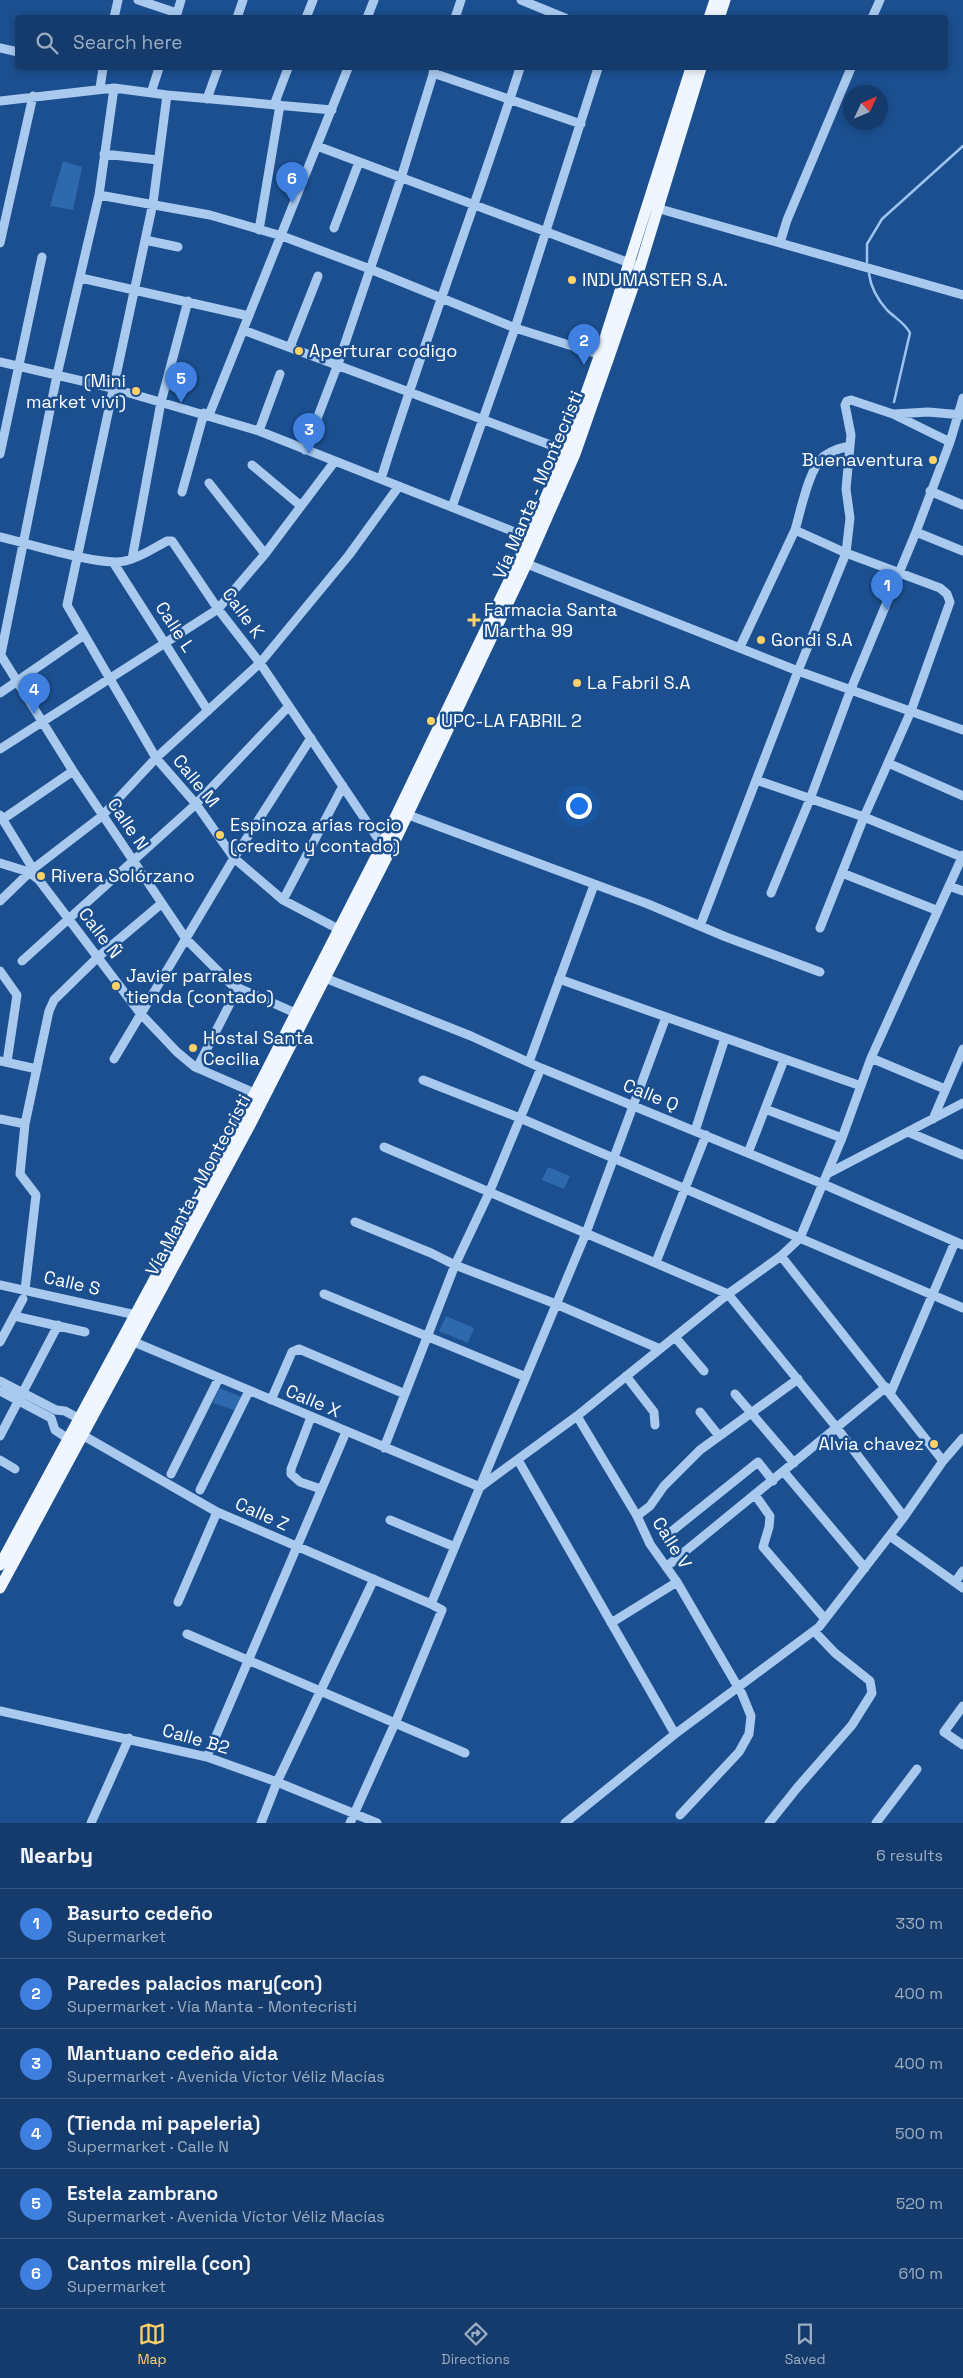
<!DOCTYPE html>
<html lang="en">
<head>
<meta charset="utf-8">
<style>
	body { margin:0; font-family:"Space Grotesk",sans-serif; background:#214673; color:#f1f3f6 }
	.compass { position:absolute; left:843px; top:85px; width:45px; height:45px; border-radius:50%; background:#143b6b; box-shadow:0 2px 8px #0003; rotate:46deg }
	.you { position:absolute; left:578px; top:805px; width:18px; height:18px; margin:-12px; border:4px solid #fff; border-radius:50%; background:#1a73e8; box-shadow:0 0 0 8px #1a73e833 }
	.badge { display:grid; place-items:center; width:32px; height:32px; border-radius:50%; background:#ffd166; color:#fff; font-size:16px; font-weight:700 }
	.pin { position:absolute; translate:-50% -41px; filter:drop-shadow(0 1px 2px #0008) }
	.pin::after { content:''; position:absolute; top:26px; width:18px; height:15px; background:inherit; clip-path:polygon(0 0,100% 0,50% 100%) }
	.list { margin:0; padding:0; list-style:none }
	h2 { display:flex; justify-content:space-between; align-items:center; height:65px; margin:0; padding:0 20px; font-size:21px }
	h2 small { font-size:16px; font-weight:400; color:#9dadc1 }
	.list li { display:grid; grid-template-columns:32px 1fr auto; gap:15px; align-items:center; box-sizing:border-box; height:70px; padding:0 20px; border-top:1px solid #33557e }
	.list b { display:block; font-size:19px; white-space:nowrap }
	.list p { margin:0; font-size:16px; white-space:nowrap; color:#9dadc1 }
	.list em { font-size:16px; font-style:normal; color:#9dadc1 }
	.icon { flex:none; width:28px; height:28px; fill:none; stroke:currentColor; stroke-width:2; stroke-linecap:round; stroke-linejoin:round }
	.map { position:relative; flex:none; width:963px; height:1823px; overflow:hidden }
	.search { position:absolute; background:#143b6b; box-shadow:0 2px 8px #0003; left:15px; right:15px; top:15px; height:55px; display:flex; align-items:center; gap:12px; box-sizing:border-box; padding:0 18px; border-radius:5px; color:#9dadc1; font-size:19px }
	.sheet { height:485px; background:#143b6b }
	nav { display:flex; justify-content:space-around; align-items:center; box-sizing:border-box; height:70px; border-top:1px solid #33557e; background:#143b6b; font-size:14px; color:#9dadc1 }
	nav a { display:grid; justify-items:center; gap:2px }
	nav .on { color:#ffd166 }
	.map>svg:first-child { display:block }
</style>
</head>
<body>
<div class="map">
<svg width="963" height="1823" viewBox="0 0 963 1823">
	<rect width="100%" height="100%" fill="#1b4f8f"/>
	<path fill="#2e69ad" d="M 63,161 L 82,167 L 73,210 L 50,206 Z
		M 548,1167 L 570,1176 L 564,1189 L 542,1180 Z
		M 446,1316 L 474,1328 L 468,1343 L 439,1331 Z
		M 219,1388 L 242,1397 L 236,1411 L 213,1403 Z"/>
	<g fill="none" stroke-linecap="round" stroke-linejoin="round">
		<path stroke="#9cc4f0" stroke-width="2.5" d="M 867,262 L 867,244 L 882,219 L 963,146
			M 869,274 C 871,288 878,300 887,310 C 895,318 905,323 910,333 L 894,402"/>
		<path stroke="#a9c9ee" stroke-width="9" d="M 138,0 L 177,13
			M 521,0 L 565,18
			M 176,17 L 181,0
			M 114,18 L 118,0
			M 237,18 L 243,0
			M 306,18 L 313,0
			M 367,18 L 374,0
			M 455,18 L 461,0
			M 872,18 L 880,0
			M 0,48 L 18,52
			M 433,73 L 581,124
			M 100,88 L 103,68
			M 151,93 L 159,68
			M 167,95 L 153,203 L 67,605 L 156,758 L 196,804 L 234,858 L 283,900 L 344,932
			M 207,99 L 218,68
			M 0,101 L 114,88 L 167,95 L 332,110
			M 274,105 L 288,68
			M 317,146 L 635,265
			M 104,154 L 158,160
			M 99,195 L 210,215 L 282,236 L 370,269 L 515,328 L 604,356
			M 653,207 L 963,295
			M 334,228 L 359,162
			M 259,230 L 280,105
			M 145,240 L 178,247
			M 0,243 L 33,96
			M 780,243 L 787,220 L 851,68
			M 81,278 L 249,316
			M 243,330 L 572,453
			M 290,347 L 318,276
			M 0,362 L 112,388 L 259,431 L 535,540
			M 894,414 L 928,412 L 963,415
			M 209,415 L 348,68
			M 259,431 L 280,374
			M 305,450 L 338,364 L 401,178 L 435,68
			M 0,454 L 42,257
			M 252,465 L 301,506
			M 381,479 C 424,341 476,205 520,68
			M 209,483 L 265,554
			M 930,491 L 963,505
			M 182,492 L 204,413
			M 452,507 L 515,328 L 598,68
			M 916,532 L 963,551
			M 0,537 C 27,543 102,567 125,561 C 140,558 154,548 167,541 L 172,541 L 218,609 L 260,663 L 385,849
			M 132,559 L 161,402 L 188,301
			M 113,562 L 208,711
			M 522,562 L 798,671 L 963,730
			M 740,647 L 795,530
			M 0,654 L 73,771 L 186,939 L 232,985 L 300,1015
			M 1,654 L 57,375 L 99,195 L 114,88
			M 0,693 L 84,635
			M 0,749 L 218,609 L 265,554 L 335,461
			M 888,763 L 963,796
			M 756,780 L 864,817 L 962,857
			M 403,813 L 648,904 L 726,937 L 820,972
			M 0,815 L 33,869
			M 3,819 L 73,771
			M 0,863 L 29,872 L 39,880 L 140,1013 L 177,1052 L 195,1067 L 259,1095
			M 842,873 L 936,910
			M 949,886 L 963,891
			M 771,893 L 810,799 L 851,689 L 916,532 L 950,442 L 963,398
			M 283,900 L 343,786
			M 0,901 L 33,869 L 102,816 L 156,758 L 260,663 L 349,555 L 399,486
			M 700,926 L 798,671 L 846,553 L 850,518 L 846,489 L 851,435 L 845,405 L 847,401 L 851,400 L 893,414 L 950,442
			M 820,928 L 864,817 L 911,711 L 950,602 L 947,594 L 940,588 L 846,553 L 795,530 C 801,510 809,468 824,456 C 832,450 841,448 850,446
			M 22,961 L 196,804 L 289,706
			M 0,971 L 17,995 L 7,1062
			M 320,976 L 471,1036 L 541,1068 L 823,1184 L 963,1245
			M 559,979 L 861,1086
			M 871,1058 L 945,1089
			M 114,1059 L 234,858 L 311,738
			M 0,1061 L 37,1069
			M 529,1062 L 594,885
			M 197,1068 L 238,988
			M 423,1080 L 520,1118 L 963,1308
			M 765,1109 L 842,1138
			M 0,1119 L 25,1124
			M 933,1119 L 963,1049
			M 695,1131 L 725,1038
			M 908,1132 L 963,1155
			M 384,1147 L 728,1294 L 837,1428 L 904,1517
			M 748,1153 L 784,1060
			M 827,1174 L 963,1103
			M 355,1222 L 431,1253 L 455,1265 L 556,1304 L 660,1349
			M 781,1256 L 943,1461
			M 656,1262 L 706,1135
			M 0,1285 L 136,1315
			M 25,1290 L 36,1195 L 20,1174 L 25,1124 L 49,1011 L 54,1000 L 98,957 L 161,904
			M 324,1294 L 526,1377
			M 14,1316 L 85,1332
			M 675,1337 L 704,1371
			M 0,1342 L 23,1299
			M 134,1342 L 480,1487 L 577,1416 L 728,1294 L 781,1256 L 800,1238 L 842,1138 L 871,1058 L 963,855
			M 626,1376 L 654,1412 L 655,1425
			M 0,1381 L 56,1410 L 65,1411 L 85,1422
			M 0,1391 L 51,1418 L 55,1430 L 73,1442
			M 891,1392 L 955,1242
			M 735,1394 L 794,1463
			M 271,1400 L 292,1352 L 299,1349 L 405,1394
			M 700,1412 L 719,1436
			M 577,1416 L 637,1516 L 650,1544 L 677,1582 L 742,1694 L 751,1716 L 749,1734 L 739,1752 L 680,1815
			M 311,1417 L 291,1469 L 291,1474 L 300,1482 L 321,1489
			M 77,1432 L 217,1512 L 431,1604 L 442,1610 L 396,1721 L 350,1823
			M 0,1436 L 58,1325
			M 384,1448 L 455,1265 L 489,1193 L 541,1068
			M 0,1460 L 15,1469
			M 518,1460 L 675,1734
			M 784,1472 L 865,1568
			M 171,1474 L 219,1378
			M 200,1490 L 249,1391
			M 755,1495 L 770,1516 L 769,1527 L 763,1547 L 825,1619
			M 637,1516 L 650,1506 L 664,1486 L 700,1450 L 798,1379
			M 390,1520 L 455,1547
			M 672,1531 L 758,1462 L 773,1481
			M 890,1536 L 963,1588
			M 666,1567 L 886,1387
			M 955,1582 L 963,1571
			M 178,1602 L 217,1512
			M 431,1604 L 586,1233 L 666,1017
			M 611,1623 L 677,1582
			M 187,1634 L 465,1753
			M 963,1706 L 944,1732 L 963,1745
			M 0,1711 L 207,1757 L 277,1782 L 377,1823
			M 207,1757 L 346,1432
			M 91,1823 L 129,1738
			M 261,1823 L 277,1782 L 374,1579
			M 565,1823 L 675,1734 L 819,1627 L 904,1517 L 943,1461 L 963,1438
			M 769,1823 L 797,1788 L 852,1725 L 872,1693 L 870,1681 L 835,1653 L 814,1631
			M 876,1823 L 917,1769"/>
		<path stroke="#f0f6ff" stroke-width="11" d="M 709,18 L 715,0
			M 719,18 L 725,0
			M 0,1565 L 255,1093 L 382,845 L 519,560 L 566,450 L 600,354 L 691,68
			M 0,1588 L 250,1125 L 396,839 L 527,563 L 575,454 L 609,357 L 640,267 L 701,68"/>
	</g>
	<g fill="#ffd166" stroke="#1b4f8f" stroke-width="2">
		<circle cx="572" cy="280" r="5"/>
		<circle cx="299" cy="351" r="5"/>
		<circle cx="136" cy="391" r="5"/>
		<circle cx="933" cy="460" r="5"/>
		<path d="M471.5 612.5h5v5h5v5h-5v5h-5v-5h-5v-5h5z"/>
		<circle cx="761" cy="640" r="5"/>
		<circle cx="577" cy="683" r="5"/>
		<circle cx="431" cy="721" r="5"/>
		<circle cx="220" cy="835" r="5"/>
		<circle cx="41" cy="876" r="5"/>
		<circle cx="116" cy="986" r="5"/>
		<circle cx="193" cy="1048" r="5"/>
		<circle cx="934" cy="1444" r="5"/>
	</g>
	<g text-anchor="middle" stroke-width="5" stroke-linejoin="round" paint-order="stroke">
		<g font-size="18" fill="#fff" stroke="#1b4f8f" text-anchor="start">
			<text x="582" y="286">INDUMASTER S.A.</text>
			<text x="309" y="357">Aperturar codigo</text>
			<text x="126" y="387" text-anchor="end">(Mini<tspan x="126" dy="21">market vivi)</tspan></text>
			<text x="923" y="466" text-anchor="end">Buenaventura</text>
			<text x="484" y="616">Farmacia Santa<tspan x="484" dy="21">Martha 99</tspan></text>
			<text x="771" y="646">Gondi S.A</text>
			<text x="587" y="689">La Fabril S.A</text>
			<text x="441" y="727">UPC-LA FABRIL 2</text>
			<text x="230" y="831">Espinoza arias rocio<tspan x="230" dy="21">(credito y contado)</tspan></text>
			<text x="51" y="882">Rivera Solórzano</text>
			<text x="126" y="982">Javier parrales<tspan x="126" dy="21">tienda (contado)</tspan></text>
			<text x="203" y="1044">Hostal Santa<tspan x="203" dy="21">Cecilia</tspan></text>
			<text x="924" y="1450" text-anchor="end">Alvia chavez</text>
		</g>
		<g font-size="18" fill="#fff" stroke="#1b4f8f">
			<text transform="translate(538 485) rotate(-67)" y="6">Vía Manta - Montecristi</text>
			<text transform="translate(243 613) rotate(54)" y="6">Calle K</text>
			<text transform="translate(175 627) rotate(57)" y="6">Calle L</text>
			<text transform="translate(196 781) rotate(51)" y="6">Calle M</text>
			<text transform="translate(128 824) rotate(56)" y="6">Calle N</text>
			<text transform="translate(100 933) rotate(53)" y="6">Calle Ñ</text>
			<text transform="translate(651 1095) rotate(22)" y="6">Calle Q</text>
			<text transform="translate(198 1185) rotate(-62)" y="6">Vía Manta - Montecristi</text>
			<text transform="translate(72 1283) rotate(13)" y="6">Calle S</text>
			<text transform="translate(313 1401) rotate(23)" y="6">Calle X</text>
			<text transform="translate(262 1514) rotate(24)" y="6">Calle Z</text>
			<text transform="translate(672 1543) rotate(58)" y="6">Calle V</text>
			<text transform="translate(196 1739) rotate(16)" y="6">Calle B2</text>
		</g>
	</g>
</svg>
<svg class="compass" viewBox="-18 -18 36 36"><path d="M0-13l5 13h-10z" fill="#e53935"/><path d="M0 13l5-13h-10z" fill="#9dadc1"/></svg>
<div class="you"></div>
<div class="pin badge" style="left:887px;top:610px;background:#3f7fe0">1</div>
<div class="pin badge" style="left:584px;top:365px;background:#3f7fe0">2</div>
<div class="pin badge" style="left:309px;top:454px;background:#3f7fe0">3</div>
<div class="pin badge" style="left:34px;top:714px;background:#3f7fe0">4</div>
<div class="pin badge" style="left:181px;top:403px;background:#3f7fe0">5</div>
<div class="pin badge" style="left:292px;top:203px;background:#3f7fe0">6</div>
<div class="search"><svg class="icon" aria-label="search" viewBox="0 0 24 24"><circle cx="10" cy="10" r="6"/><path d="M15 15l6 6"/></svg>Search here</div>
</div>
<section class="sheet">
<h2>Nearby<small>6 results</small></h2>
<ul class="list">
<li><span class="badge" style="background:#3f7fe0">1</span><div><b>Basurto cedeño</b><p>Supermarket</p></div><em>330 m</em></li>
<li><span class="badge" style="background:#3f7fe0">2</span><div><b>Paredes palacios mary(con)</b><p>Supermarket · Vía Manta - Montecristi</p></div><em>400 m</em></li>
<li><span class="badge" style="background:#3f7fe0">3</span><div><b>Mantuano cedeño aida</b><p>Supermarket · Avenida Víctor Véliz Macías</p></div><em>400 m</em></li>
<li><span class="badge" style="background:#3f7fe0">4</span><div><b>(Tienda mi papeleria)</b><p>Supermarket · Calle N</p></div><em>500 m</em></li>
<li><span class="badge" style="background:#3f7fe0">5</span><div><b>Estela zambrano</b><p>Supermarket · Avenida Víctor Véliz Macías</p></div><em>520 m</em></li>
<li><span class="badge" style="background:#3f7fe0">6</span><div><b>Cantos mirella (con)</b><p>Supermarket</p></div><em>610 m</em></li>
</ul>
</section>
<nav>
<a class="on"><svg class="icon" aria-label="map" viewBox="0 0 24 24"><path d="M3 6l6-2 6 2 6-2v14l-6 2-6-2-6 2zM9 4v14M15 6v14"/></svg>Map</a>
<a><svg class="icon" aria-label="directions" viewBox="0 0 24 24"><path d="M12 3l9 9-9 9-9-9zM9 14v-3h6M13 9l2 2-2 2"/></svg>Directions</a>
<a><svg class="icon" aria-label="saved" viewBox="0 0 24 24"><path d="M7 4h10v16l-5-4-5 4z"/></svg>Saved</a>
</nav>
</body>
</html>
